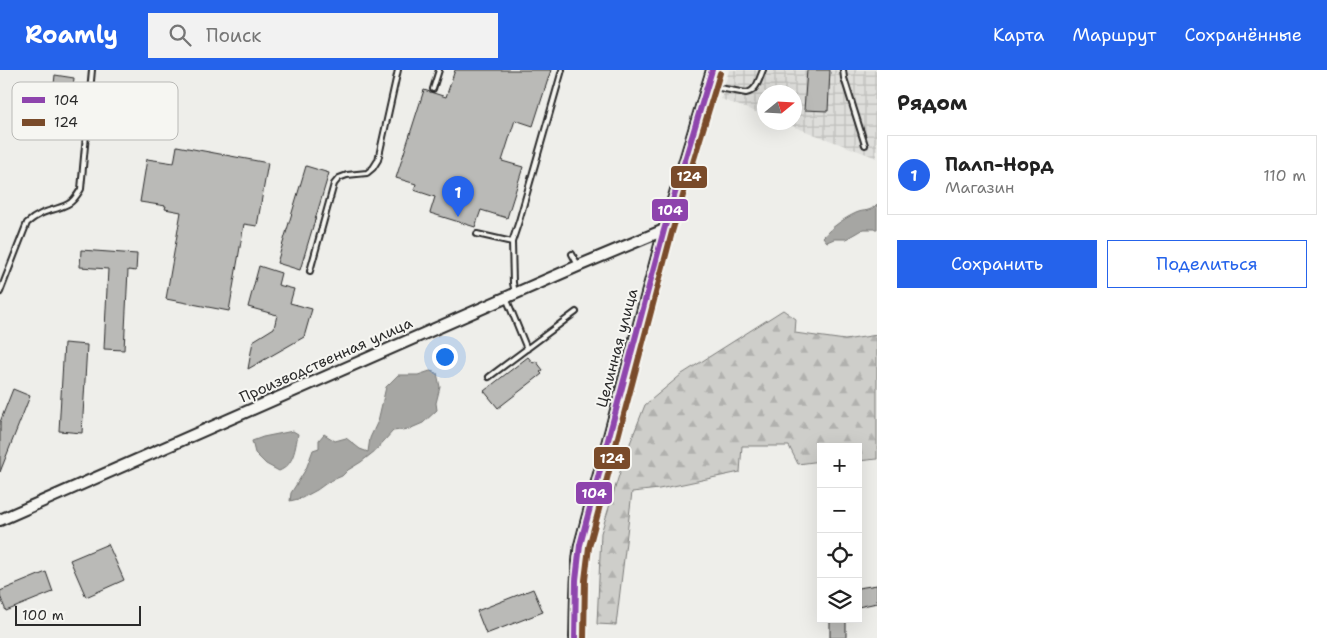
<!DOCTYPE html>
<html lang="ru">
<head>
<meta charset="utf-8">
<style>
	body { margin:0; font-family:"Shantell Sans",sans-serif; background:#f2f2f2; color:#222 }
	.controls { position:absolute; right:15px; bottom:15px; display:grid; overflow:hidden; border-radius:0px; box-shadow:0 5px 20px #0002 }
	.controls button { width:45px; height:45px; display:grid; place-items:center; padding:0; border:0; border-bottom:1px solid #e0e0e0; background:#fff; color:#222; font:25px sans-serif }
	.compass { position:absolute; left:757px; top:15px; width:45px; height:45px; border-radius:50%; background:#fff; box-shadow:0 5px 20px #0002; rotate:72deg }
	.scale { position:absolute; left:15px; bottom:12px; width:126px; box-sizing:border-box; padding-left:5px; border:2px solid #2b2b2b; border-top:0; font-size:14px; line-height:18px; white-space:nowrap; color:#2b2b2b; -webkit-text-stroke:4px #f6f6f2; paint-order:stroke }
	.you { position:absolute; left:444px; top:286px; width:18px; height:18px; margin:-12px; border:4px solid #fff; border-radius:50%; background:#1a73e8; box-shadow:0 0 0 8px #1a73e833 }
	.badge { display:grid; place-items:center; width:32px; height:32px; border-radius:50%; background:#2563eb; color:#fff; font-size:16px; font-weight:700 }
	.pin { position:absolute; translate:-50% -41px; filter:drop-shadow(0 1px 2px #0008) }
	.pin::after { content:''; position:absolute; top:26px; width:18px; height:15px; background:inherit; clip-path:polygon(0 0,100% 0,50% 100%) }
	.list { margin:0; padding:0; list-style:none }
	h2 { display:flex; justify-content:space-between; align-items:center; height:65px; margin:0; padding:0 20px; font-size:21px }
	h2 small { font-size:16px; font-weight:400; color:#767676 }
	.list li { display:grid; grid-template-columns:32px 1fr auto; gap:15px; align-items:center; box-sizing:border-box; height:80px; margin:0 10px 10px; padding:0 10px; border:1px solid #e0e0e0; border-radius:0px }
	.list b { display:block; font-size:19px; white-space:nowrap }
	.list p { margin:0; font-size:16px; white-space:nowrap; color:#767676 }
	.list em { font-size:16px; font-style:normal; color:#767676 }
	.actions { display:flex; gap:10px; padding:15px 20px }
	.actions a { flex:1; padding:11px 0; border:1px solid #2563eb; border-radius:0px; text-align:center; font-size:18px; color:#2563eb }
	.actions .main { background:#2563eb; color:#fff }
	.icon { flex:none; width:28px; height:28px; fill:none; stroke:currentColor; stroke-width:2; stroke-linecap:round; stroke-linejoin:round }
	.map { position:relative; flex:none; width:877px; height:568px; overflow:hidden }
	header { display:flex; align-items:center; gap:30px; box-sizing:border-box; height:70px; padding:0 25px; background:#2563eb; color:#fff }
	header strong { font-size:24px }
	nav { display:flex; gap:28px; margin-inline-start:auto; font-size:18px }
	.search { width:350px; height:45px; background:#f2f2f2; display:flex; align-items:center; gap:12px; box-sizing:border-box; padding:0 18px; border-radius:0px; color:#767676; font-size:19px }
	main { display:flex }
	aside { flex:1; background:#fff }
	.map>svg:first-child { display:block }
</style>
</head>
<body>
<header>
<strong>Roamly</strong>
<div class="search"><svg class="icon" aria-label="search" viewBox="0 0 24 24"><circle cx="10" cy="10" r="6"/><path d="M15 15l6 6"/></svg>Поиск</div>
<nav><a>Карта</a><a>Маршрут</a><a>Сохранённые</a></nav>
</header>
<main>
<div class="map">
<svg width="877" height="568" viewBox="0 0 877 568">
	<defs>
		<pattern id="industrial-grid" width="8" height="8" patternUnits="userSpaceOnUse" patternTransform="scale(1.25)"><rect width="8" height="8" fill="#dededb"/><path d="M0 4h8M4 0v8" fill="none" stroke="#bfbfbc"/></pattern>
		<pattern id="forest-firs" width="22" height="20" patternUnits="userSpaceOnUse" patternTransform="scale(1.25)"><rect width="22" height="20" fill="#cececa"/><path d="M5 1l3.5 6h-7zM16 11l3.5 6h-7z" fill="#b1b1ae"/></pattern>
	</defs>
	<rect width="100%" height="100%" fill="#eeeeea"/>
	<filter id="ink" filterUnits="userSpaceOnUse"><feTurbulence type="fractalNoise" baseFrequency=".02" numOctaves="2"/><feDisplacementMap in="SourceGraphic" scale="10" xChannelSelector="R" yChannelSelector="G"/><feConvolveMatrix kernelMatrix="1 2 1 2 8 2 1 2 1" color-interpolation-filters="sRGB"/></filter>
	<g filter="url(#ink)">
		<path fill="url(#industrial-grid)" d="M 729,0 L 877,0 L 877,88 L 784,53 L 794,52 L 794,22 L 764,22 L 764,45 L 721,29 Z"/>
		<path fill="url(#forest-firs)" stroke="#7c7c7a" d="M 783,240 L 796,249 L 795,263 L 845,270 L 877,265 L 877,389 L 858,391 L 858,377 L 821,377 L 821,391 L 798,394 L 789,376 L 742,376 L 740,402 L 659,419 L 632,422 L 616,555 L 597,554 L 601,463 L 625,386 L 645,335 L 682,304 Z"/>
		<path fill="#a6a6a3" stroke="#757573" d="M 877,134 L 877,159 L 863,159 L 846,169 L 834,169 L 827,172 L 823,167 C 832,157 843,149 856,143 C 865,139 869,143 877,134 Z
			M 430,301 L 437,303 L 440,317 L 436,333 L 437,340 L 423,353 L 409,359 L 393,361 L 375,381 L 361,392 L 348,400 L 342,406 L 328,412 L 317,420 L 302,428 L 290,431 L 291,423 L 306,399 L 313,380 L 319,378 L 319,370 L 324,364 L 335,371 L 346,368 L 360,379 L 368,382 L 370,368 L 378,351 L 386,317 L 398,305 L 418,305 Z
			M 293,361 L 298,364 C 295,379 294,395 279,401 L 266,394 L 255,383 L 252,371 L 263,367 Z"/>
		<path fill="#babab7" stroke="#2b2b2b" d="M 455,0 L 551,0 L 533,56 L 515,50 L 502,91 L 523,97 L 507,148 L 481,140 L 475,157 L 430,143 L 435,127 L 414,120 L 416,114 L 396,108 L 424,20 L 446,27 Z
			M 807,0 L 830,0 L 828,41 L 804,40 Z
			M 55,5 L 74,8 L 69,54 L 50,51 Z
			M 177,76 L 268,93 L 257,156 L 244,154 L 229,241 L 166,229 L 181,142 L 165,139 L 166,136 L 140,132 L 147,89 L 174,93 Z
			M 306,96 L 329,103 L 300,200 L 277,193 Z
			M 81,180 L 137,184 L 136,201 L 128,200 L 124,280 L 104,279 L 108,199 L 80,197 Z
			M 259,196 L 281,203 L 278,215 L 294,219 L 290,233 L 312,239 L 304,267 L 248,299 L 253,271 L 274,258 L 277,245 L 248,237 Z
			M 64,273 L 87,275 L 82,363 L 59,361 Z
			M 528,287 L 533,293 L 536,291 L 543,300 L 540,302 L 542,304 L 498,338 L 484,321 Z
			M 13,319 L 30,326 L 0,402 L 0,352 Z
			M 108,474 L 124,510 L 86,527 L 70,490 Z
			M 46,502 L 53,522 L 6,541 L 0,526 L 0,521 Z
			M 877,515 L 877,533 L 858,537 L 858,518 Z
			M 533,519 L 543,542 L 486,564 L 477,541 Z
			M 830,549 L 846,549 L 846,568 L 830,568 Z"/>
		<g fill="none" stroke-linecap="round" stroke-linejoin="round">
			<defs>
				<path id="service" d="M 843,0 L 844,8 L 865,75
					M 709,16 L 746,23 C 757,21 759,9 763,0
					M 433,19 L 439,0
					M 477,164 L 512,172
					M 572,184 L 578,195
					M 310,201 L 334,114 L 339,108 L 347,105 L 367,103 L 373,98 L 378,90 L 398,0
					M 0,222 L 27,153 C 43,139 53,142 68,134 C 74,131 78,124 81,119 L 92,0
					M 515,223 L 513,213 L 512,172 L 519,151 L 562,0
					M 507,230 L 527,279
					M 489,307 L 576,242"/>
				<path id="tertiary" d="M 0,450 L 578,196 L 664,160
					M 575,568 C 576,537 575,506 580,475 L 664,160 L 712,0"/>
			</defs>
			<use href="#service" stroke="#2b2b2b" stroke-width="8"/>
			<use href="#tertiary" stroke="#2b2b2b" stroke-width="14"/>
			<use href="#service" stroke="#f6f6f2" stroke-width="4"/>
			<use href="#tertiary" stroke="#f6f6f2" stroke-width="10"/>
			<defs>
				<path id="bus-1" d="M 575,568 L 576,510 L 580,475 L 664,160 L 712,0"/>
				<path id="bus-2" d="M 584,568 L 585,510 L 589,477 L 672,162 L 720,3"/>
			</defs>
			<use href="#bus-1" stroke="#f6f6f2" stroke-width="10"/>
			<use href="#bus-2" stroke="#f6f6f2" stroke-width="10"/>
			<use href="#bus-1" stroke="#8e44ad" stroke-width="6"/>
			<use href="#bus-2" stroke="#7a4b2a" stroke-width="6"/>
		</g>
	</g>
	<g text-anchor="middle" stroke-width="4" stroke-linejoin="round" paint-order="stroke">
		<g font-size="15" fill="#2b2b2b" stroke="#f6f6f2">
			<text transform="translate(617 278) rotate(-75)" y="5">Целинная улица</text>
			<text transform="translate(326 290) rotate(-24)" y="5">Производственная улица</text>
		</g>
	</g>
	<rect x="12" y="12" width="166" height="58" rx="8" fill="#f6f6f2" stroke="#b9b9b6" stroke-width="1"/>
	<rect x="22" y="27" width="23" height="6" fill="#8e44ad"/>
	<rect x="22" y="49" width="23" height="7" fill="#7a4b2a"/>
	<g font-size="14" fill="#2b2b2b">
		<text x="54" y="35">104</text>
		<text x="54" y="57">124</text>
	</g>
	<g stroke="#f6f6f2" stroke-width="2">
		<rect x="670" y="95" width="38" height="24" rx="5" fill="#7a4b2a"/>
		<rect x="651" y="128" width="38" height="24" rx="5" fill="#8e44ad"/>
		<rect x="593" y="376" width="38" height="24" rx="5" fill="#7a4b2a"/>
		<rect x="575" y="411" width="38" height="24" rx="5" fill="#8e44ad"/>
	</g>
	<g font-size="14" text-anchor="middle" font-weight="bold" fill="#fff">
		<text x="689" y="111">124</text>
		<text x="670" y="145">104</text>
		<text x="612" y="393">124</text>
		<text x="594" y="428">104</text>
	</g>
</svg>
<div class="controls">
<button>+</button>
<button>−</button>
<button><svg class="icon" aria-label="locate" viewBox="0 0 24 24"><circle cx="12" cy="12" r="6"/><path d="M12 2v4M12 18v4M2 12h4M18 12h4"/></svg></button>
<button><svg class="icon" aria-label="layers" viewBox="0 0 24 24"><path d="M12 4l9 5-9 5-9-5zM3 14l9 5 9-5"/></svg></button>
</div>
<svg class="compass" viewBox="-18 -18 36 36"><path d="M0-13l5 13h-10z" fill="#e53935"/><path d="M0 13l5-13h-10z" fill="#767676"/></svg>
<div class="scale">100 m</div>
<div class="you"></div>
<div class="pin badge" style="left:458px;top:147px">1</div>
</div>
<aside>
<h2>Рядом<small></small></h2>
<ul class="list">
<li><span class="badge">1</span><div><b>Палп-Норд</b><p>Магазин</p></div><em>110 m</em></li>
</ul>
<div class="actions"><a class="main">Сохранить</a><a>Поделиться</a></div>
</aside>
</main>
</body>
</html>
